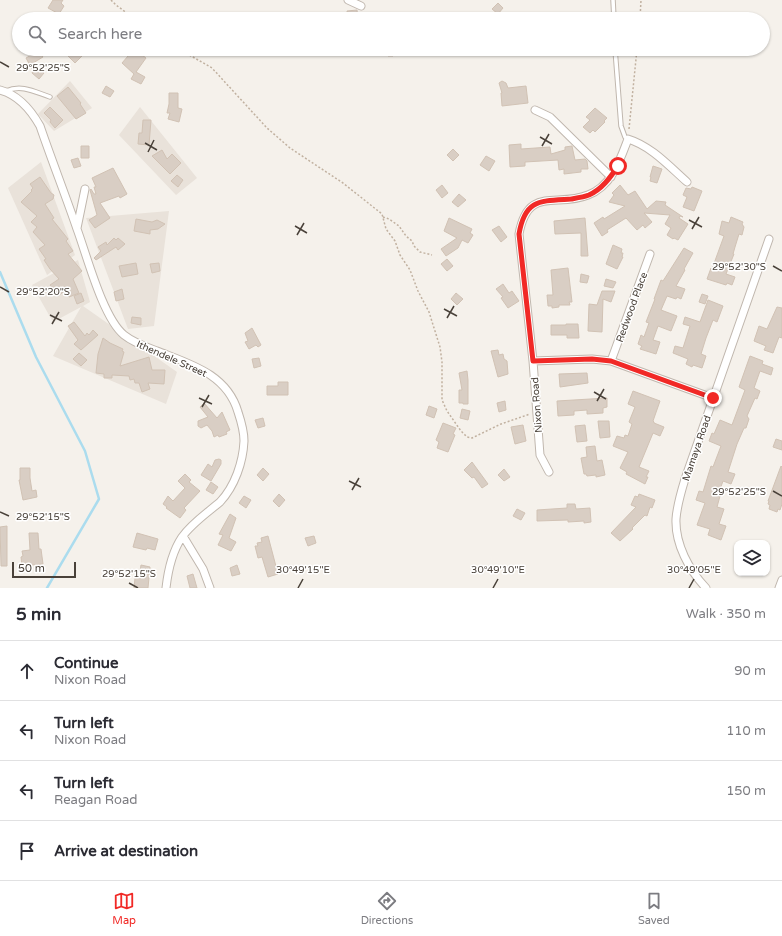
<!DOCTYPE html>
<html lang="en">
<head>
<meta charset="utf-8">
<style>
	body { margin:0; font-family:"Varela Round",sans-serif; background:#f2f2f3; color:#2b2b33 }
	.controls { position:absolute; right:12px; bottom:12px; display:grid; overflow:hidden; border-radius:8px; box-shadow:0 1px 3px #0004 }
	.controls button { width:36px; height:36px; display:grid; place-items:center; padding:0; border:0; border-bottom:1px solid #e1e1e2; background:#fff; color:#2b2b33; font:20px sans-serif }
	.scale { position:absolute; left:12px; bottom:10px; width:64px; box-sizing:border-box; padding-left:4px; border:2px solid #494139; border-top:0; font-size:11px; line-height:14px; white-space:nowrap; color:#494139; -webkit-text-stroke:3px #fff; paint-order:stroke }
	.stop { position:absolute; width:12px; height:12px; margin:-9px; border:3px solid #f12926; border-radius:50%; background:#fff }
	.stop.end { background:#f12926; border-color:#fff; box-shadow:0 1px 4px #0008 }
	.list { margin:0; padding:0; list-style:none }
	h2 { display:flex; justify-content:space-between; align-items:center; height:52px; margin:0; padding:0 16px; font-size:17px }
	h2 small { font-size:13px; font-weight:400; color:#7c7c81 }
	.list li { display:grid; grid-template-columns:26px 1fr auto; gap:12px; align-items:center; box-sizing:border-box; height:60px; padding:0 16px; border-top:1px solid #e1e1e2 }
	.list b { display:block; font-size:15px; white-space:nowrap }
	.list p { margin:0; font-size:13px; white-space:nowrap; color:#7c7c81 }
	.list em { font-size:13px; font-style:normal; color:#7c7c81 }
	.icon { flex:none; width:22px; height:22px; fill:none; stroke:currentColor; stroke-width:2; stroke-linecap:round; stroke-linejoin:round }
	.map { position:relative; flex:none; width:782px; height:588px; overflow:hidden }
	.search { position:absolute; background:#fff; box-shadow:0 1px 3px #0004; left:12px; right:12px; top:12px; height:44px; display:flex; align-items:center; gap:10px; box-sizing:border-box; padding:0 14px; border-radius:22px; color:#7c7c81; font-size:15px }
	.sheet { height:292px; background:#fff }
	nav { display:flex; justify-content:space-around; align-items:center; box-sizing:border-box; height:56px; border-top:1px solid #e1e1e2; background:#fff; font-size:11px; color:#7c7c81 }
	nav a { display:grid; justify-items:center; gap:2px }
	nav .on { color:#f12926 }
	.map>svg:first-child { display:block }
</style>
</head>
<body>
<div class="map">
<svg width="782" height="588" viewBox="0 0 782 588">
	<rect width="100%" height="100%" fill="#f5f1eb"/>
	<path fill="#e9e2da" d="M 70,81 L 92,108 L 54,131 L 38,114 Z
		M 140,107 L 197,178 L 176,195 L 119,135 Z
		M 41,162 L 75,255 L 47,275 L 8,188 Z
		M 169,211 L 154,326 L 128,329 L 86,218 Z
		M 78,260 L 90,302 L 83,306 L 177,372 L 166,404 L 53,356 L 81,307 L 53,322 L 32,285 Z"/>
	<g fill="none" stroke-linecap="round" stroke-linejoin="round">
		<path stroke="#abdcee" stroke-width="2.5" d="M 0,272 L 36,357 L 85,451 L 99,499 L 47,588"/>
	</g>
	<path fill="#d9cec4" stroke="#d1c2b4" d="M 53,0 L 63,0 L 61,3 L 64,6 L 59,14 L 48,8 Z
		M 498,3 L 503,8 L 498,14 L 492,9 Z
		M 357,10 L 358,19 L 348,19 L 347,11 Z
		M 61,49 L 79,49 L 84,54 L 75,63 Z
		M 134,49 L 146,58 L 136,72 L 145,77 L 141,84 L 131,79 L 134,74 L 122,63 Z
		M 387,50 L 395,51 L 393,56 L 388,56 Z
		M 38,51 L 43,57 L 33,63 L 44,73 L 39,79 L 32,73 L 33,71 L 26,58 Z
		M 502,81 L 506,83 L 508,88 L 526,86 L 528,103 L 502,106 L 501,93 L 502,93 L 499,83 Z
		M 106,86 L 114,91 L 110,97 L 102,93 Z
		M 68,87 L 81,103 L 80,104 L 86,113 L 76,119 L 57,96 Z
		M 169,93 L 178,93 L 178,108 L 182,109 L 179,122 L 168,119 L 170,113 L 167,113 L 169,104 Z
		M 50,107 L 63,120 L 55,128 L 50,122 L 51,120 L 44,113 Z
		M 595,108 L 607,118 L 604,121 L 605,122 L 595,132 L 593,130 L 590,133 L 583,127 L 590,120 L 586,117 Z
		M 143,120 L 151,120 L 149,145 L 138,144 L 139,133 L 142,133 Z
		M 521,144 L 521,149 L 550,147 L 551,154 L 565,150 L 565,147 L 572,146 L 575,160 L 585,159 L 587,161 L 588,169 L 581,169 L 581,172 L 564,174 L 564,169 L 559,170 L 558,160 L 525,162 L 525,166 L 510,167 L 509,145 Z
		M 81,146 L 89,146 L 89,158 L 81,158 Z
		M 453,149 L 459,155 L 453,161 L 447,155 Z
		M 162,150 L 167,159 L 172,154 L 181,163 L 170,174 L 152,156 Z
		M 486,156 L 495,161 L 489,171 L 480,165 Z
		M 78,158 L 81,166 L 74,168 L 71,160 Z
		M 653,166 L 662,169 L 657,183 L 650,181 L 651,177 L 650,177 Z
		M 113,168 L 127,194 L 120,198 L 119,196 L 100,203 L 110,218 L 95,228 L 89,220 L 97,215 L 90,190 L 91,189 L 94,194 L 96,194 L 94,187 L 96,187 L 92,178 Z
		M 177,175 L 183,180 L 178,187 L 171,181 Z
		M 40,177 L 51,193 L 54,195 L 53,199 L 45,204 L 54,218 L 52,219 L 68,239 L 66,241 L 73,251 L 68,254 L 82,271 L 73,279 L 79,293 L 69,297 L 66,290 L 58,296 L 50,285 L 59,279 L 50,269 L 44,260 L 46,259 L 39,249 L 45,245 L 33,232 L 37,227 L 31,222 L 37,216 L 21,202 L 32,191 L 31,190 L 33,188 L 30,184 Z
		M 442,185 L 448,193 L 442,198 L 436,190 Z
		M 620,185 L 628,195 L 635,191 L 647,209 L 656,201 L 666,202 L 665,205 L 683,217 L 680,216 L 679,218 L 688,224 L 678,240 L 674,238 L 673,239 L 667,235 L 671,228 L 665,224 L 670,215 L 644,213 L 652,222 L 645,228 L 643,225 L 637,230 L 626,218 L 607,230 L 608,232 L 602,236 L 594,223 L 603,217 L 604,219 L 625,206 L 609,202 L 614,195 L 612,193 Z
		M 692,187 L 702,191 L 694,211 L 683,207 L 687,197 L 683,195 L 686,188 L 691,189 Z
		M 459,194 L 466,200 L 458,207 L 452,202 Z
		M 731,217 L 743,222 L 742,224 L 744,227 L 742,235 L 739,234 L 735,247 L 733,254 L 734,254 L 726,274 L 735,277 L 732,285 L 727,283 L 726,285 L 707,279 L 711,268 L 712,269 L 724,236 L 719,234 L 722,221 L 729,223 Z
		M 449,218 L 472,229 L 470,233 L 473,235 L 468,243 L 462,240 L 458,248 L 446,256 L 441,249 L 457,238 L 444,231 Z
		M 585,218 L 588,256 L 581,256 L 581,233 L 555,234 L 554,221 Z
		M 136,219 L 152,222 L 157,220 L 165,224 L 158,229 L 150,230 L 150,234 L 134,231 Z
		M 499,226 L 507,237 L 501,242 L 492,230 Z
		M 114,238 L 116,240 L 118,238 L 125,244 L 118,250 L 116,247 L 96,260 L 94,258 L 101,251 L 98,247 L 106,242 L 107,245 Z
		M 613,245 L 622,249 L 621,253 L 623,253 L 622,257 L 623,257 L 617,269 L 606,264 Z
		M 684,248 L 693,253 L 684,269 L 685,270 L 676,286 L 685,289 L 681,299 L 677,297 L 676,299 L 667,296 L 661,310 L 677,316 L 671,331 L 658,326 L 653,340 L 660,342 L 656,354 L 640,349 L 642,346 L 638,344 L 641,335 L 644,337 L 649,323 L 646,322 L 655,299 L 654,299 L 661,280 L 663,281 Z
		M 447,259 L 453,266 L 447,271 L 441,264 Z
		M 136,263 L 138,274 L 122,277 L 119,266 Z
		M 159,263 L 160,271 L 152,273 L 150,264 Z
		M 568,268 L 572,302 L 569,302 L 570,305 L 559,305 L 559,307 L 552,308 L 552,306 L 548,306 L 547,295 L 553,295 L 551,270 Z
		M 581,274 L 589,276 L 587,283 L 580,282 Z
		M 606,279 L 616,282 L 613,288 L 604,286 Z
		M 503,284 L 509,293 L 512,291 L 519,301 L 508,308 L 501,298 L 503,297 L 496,289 Z
		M 122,289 L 124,299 L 116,301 L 114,292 Z
		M 602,291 L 615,291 L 611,302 L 603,299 L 602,332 L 588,331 L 589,304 L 597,305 Z
		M 81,293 L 84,301 L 77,304 L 74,296 Z
		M 456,293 L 463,299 L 457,305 L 451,299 Z
		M 702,294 L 708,296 L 705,304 L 699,302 Z
		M 708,300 L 723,306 L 717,322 L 713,320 L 706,338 L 701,354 L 706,356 L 702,368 L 693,365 L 692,367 L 686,364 L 688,359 L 673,353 L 675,346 L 683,348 L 690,326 L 683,324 L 685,317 L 700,322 Z
		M 777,307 L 782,308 L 782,338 L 779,337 L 773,353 L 764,350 L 766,346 L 754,341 L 759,326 L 767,329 Z
		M 132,317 L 141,318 L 141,325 L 131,323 Z
		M 74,322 L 85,336 L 87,333 L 89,335 L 93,330 L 98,335 L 81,350 L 74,344 L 78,340 L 68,326 Z
		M 566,324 L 578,324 L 579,338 L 567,338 L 567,335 L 551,335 L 551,325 L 566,325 Z
		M 252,328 L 261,345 L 258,347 L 256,345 L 249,349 L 245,342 L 248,341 L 245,333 Z
		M 103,338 L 110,343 L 123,349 L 122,351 L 124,352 L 120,366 L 149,357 L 152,370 L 165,370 L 164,384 L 148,383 L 150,389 L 142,392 L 139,383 L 135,383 L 134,379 L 130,380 L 129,376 L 112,375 L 112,378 L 104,378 L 104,374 L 96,373 L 98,354 Z
		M 498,350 L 499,355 L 503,354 L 504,359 L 507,361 L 508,374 L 498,377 L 491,351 Z
		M 79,353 L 87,360 L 81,366 L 73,359 Z
		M 750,356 L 763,361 L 762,364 L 773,368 L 771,375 L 760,371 L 754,388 L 760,391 L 757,399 L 755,398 L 747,416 L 749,419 L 746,428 L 744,428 L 737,444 L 728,472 L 735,474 L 731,484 L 723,481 L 718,495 L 720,496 L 717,507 L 724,509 L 719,524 L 726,526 L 721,540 L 708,535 L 710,529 L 697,525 L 705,503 L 696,500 L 699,491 L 703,492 L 711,466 L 713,467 L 721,446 L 709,441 L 712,433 L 714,434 L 720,420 L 732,425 L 745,390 L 739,387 Z
		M 259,358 L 261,366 L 254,368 L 252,359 Z
		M 467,371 L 468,380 L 468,404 L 463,404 L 463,403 L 459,403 L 459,390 L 462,390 L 459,373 Z
		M 587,373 L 588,383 L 560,387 L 559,374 Z
		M 278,382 L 288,382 L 288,395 L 267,395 L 267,386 L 278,386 Z
		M 633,391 L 660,401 L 653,421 L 654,422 L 654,423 L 664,427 L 660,436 L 653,433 L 639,467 L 649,471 L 646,477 L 648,477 L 645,484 L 626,474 L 627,472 L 620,468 L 628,452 L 613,446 L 617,436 L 624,438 L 625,435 L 628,436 L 632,424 L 629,422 L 635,407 L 628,404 Z
		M 607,398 L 607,407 L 603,408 L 603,413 L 587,414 L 587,410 L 574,411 L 574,415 L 558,416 L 557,401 Z
		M 505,401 L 506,410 L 499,412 L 497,403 Z
		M 204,403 L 217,418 L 222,412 L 230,430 L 226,432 L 227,434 L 219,437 L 218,435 L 214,437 L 212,431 L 207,425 L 201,428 L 198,426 L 198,421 L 208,417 L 200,407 Z
		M 429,406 L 437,409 L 434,418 L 426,415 Z
		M 462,409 L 470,411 L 468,420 L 460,418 Z
		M 263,418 L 265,426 L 258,428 L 255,420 Z
		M 598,421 L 609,421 L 610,437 L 600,438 Z
		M 443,423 L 456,428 L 453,434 L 455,435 L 448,452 L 437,448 L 439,442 L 436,440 Z
		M 523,425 L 526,441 L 515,444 L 511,427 Z
		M 585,425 L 587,441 L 577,442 L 575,426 Z
		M 776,439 L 782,441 L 782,450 L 773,447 Z
		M 595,446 L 597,461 L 602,460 L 605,475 L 596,477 L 596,475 L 587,476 L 586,474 L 584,474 L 581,458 L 587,457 L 586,447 Z
		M 219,459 L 221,460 L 221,464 L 211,481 L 201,475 L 208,464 L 212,467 L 215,460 Z
		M 472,462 L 488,484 L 482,488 L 474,477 L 472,478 L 464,470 Z
		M 781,466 L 782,467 L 782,504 L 780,510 L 778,509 L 777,512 L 769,509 L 770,505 L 768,504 L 769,501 L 768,501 Z
		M 20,468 L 30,468 L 30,478 L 32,491 L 36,490 L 37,497 L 23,500 L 19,480 L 20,480 Z
		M 263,468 L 269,474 L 263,481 L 257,475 Z
		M 504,469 L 510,477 L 504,481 L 498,475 Z
		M 185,474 L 191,480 L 189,482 L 200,491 L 184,508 L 186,510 L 180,518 L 166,508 L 167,507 L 163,504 L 168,496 L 173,501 L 185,488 L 178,481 Z
		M 211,482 L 218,487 L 213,494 L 206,490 Z
		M 279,494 L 285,500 L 279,507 L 273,501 Z
		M 639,494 L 655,500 L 652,508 L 650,507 L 647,516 L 645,515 L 632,528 L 633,529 L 620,541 L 611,533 L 636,507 L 631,505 L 635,496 L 638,497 Z
		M 244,496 L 251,500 L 246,508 L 239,503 Z
		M 567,504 L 575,504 L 576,509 L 590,508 L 591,522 L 584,523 L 584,521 L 568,522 L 568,520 L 537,521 L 537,510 L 567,508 Z
		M 517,509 L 525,513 L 521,520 L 513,516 Z
		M 230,514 L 236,518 L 229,538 L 236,542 L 231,551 L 218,545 L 223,535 L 219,534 Z
		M 7,526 L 7,566 L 1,566 L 0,527 Z
		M 29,533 L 38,533 L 39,549 L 41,549 L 43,564 L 22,566 L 21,557 L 23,556 L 22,551 L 30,550 Z
		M 137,533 L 158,539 L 155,550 L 147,548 L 146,550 L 133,547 Z
		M 268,536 L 278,574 L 268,577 L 262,557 L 258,558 L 255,546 L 258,546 L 257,543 L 262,542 L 261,538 Z
		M 314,536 L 316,543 L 308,546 L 305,538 Z
		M 141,565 L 150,567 L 148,588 L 134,588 L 135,578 L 139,578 Z
		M 237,565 L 240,574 L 232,576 L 230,568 Z
		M 193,574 L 197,588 L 190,588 L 187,576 Z"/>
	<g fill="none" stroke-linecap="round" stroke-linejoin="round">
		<defs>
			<path id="lane" d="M 613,0 L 614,19
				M 615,49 L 621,126 L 625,137 L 628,139
				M 6,91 C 22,84 35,92 50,97"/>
			<path id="street" d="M 348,0 L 361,6
				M 0,90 C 19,95 31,110 40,126 C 52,161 65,194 77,229 C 87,256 103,318 124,335 C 134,343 146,347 157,351 C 190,364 227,374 238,412 C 241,421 244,431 244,441 C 243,462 235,486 220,502 C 207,513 192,523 182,537 C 172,552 168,570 166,588
				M 535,110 L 550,117 L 611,177
				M 77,228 L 85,189
				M 533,361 L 592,359 L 611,361 L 713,398
				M 611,361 L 650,254
				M 549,472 L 540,455 L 533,361 L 519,234 C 528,185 556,208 588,195 C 612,186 620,160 628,139 C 651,146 669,166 687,182
				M 183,536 L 203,569 L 210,588
				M 706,588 C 689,570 675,544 676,519 C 677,505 681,492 685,479 L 769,239
				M 779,588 L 782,580"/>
		</defs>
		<use href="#lane" stroke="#c0b7ae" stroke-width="5.5"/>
		<use href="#street" stroke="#c0b7ae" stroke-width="9"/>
		<path stroke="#c1b1a0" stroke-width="1.5" stroke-dasharray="2 2" stroke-linecap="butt" d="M 111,0 L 116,5 L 135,19
			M 640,19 L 641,0
			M 179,49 L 212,68 L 267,128 L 290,148 L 343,183 L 382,214 L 386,229 L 395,241 L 400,255 L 410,270 L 418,291 L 429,312 L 440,347 L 442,362 L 442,400 L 447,411 L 461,431 L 467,437 L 472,438 L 501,424 L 530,414
			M 629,129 L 637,49
			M 383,217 L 389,219 L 399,226 L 406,236 L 412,241 L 414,246 L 420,252 L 432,255"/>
		<use href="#lane" stroke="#fff" stroke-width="3.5"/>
		<use href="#street" stroke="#fff" stroke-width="7"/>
	</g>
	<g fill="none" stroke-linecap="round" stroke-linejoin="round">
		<path stroke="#f12926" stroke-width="5" d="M 618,166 C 610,178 602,189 589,195 C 584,197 577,198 571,199 C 540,201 525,199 519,234 L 533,361 L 592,359 L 611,361 L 713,398"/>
	</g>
	<path fill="none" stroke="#494139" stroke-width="1.5" d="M 0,62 L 9,67M 540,137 L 552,144M 145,143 L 157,150M 542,146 L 549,134M 148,152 L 154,140M 689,220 L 702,227M 295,226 L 307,233M 692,229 L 699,217M 297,235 L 304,223M 773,266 L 782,271M 0,287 L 9,292M 444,309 L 457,316M 50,315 L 62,321M 447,318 L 454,306M 52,324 L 59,312M 594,392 L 606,399M 199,398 L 212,404M 597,401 L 604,389M 202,407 L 209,395M 349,481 L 361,487M 352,490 L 359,478M 773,491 L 782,496M 0,512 L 9,516M 129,583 L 138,588M 298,588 L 303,579M 493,588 L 498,579M 689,588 L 694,579"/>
	<g text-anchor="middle" stroke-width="3" stroke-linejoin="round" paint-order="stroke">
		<g font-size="10" fill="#494139" stroke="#fff">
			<text transform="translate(631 307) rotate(-70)" y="4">Redwood Place</text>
			<text transform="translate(172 358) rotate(24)" y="4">Ithendele Street</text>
			<text transform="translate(536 405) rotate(-94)" y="4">Nixon Road</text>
			<text transform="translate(696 448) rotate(-71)" y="4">Mamaya Road</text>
		</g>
	</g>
	<g font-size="10" text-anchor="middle" fill="#494139" stroke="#fff" stroke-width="3" stroke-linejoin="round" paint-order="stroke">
		<text x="43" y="71">29°52'25"S</text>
		<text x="739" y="270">29°52'30"S</text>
		<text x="43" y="295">29°52'20"S</text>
		<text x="739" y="495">29°52'25"S</text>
		<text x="43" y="520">29°52'15"S</text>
		<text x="303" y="573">30°49'15"E</text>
		<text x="498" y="573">30°49'10"E</text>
		<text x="694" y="573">30°49'05"E</text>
		<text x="129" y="577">29°52'15"S</text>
	</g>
</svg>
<div class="controls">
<button><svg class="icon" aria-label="layers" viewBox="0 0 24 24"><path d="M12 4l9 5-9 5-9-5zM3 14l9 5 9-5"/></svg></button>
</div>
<div class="scale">50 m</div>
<div class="stop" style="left:618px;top:166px"></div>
<div class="stop end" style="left:713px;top:398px"></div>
<div class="search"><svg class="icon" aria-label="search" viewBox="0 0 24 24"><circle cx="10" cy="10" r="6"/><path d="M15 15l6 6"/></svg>Search here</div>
</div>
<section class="sheet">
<h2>5 min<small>Walk · 350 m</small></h2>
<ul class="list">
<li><svg class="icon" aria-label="ahead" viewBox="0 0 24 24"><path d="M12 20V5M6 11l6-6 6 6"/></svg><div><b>Continue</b><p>Nixon Road</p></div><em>90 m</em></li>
<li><svg class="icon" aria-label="left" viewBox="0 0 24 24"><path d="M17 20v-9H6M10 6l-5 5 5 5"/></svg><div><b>Turn left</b><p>Nixon Road</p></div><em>110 m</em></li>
<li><svg class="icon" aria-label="left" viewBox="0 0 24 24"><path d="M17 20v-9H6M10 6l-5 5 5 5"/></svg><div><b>Turn left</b><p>Reagan Road</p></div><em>150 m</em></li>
<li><svg class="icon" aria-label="arrive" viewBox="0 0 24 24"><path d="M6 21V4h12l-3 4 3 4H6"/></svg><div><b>Arrive at destination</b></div></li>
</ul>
</section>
<nav>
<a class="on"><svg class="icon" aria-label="map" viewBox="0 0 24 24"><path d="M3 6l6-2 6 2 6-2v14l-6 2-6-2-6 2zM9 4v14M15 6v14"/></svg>Map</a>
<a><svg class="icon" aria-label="directions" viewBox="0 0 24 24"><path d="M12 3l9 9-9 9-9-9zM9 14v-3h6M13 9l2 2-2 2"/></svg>Directions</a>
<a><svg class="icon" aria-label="saved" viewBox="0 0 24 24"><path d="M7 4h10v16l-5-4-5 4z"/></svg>Saved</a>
</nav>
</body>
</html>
